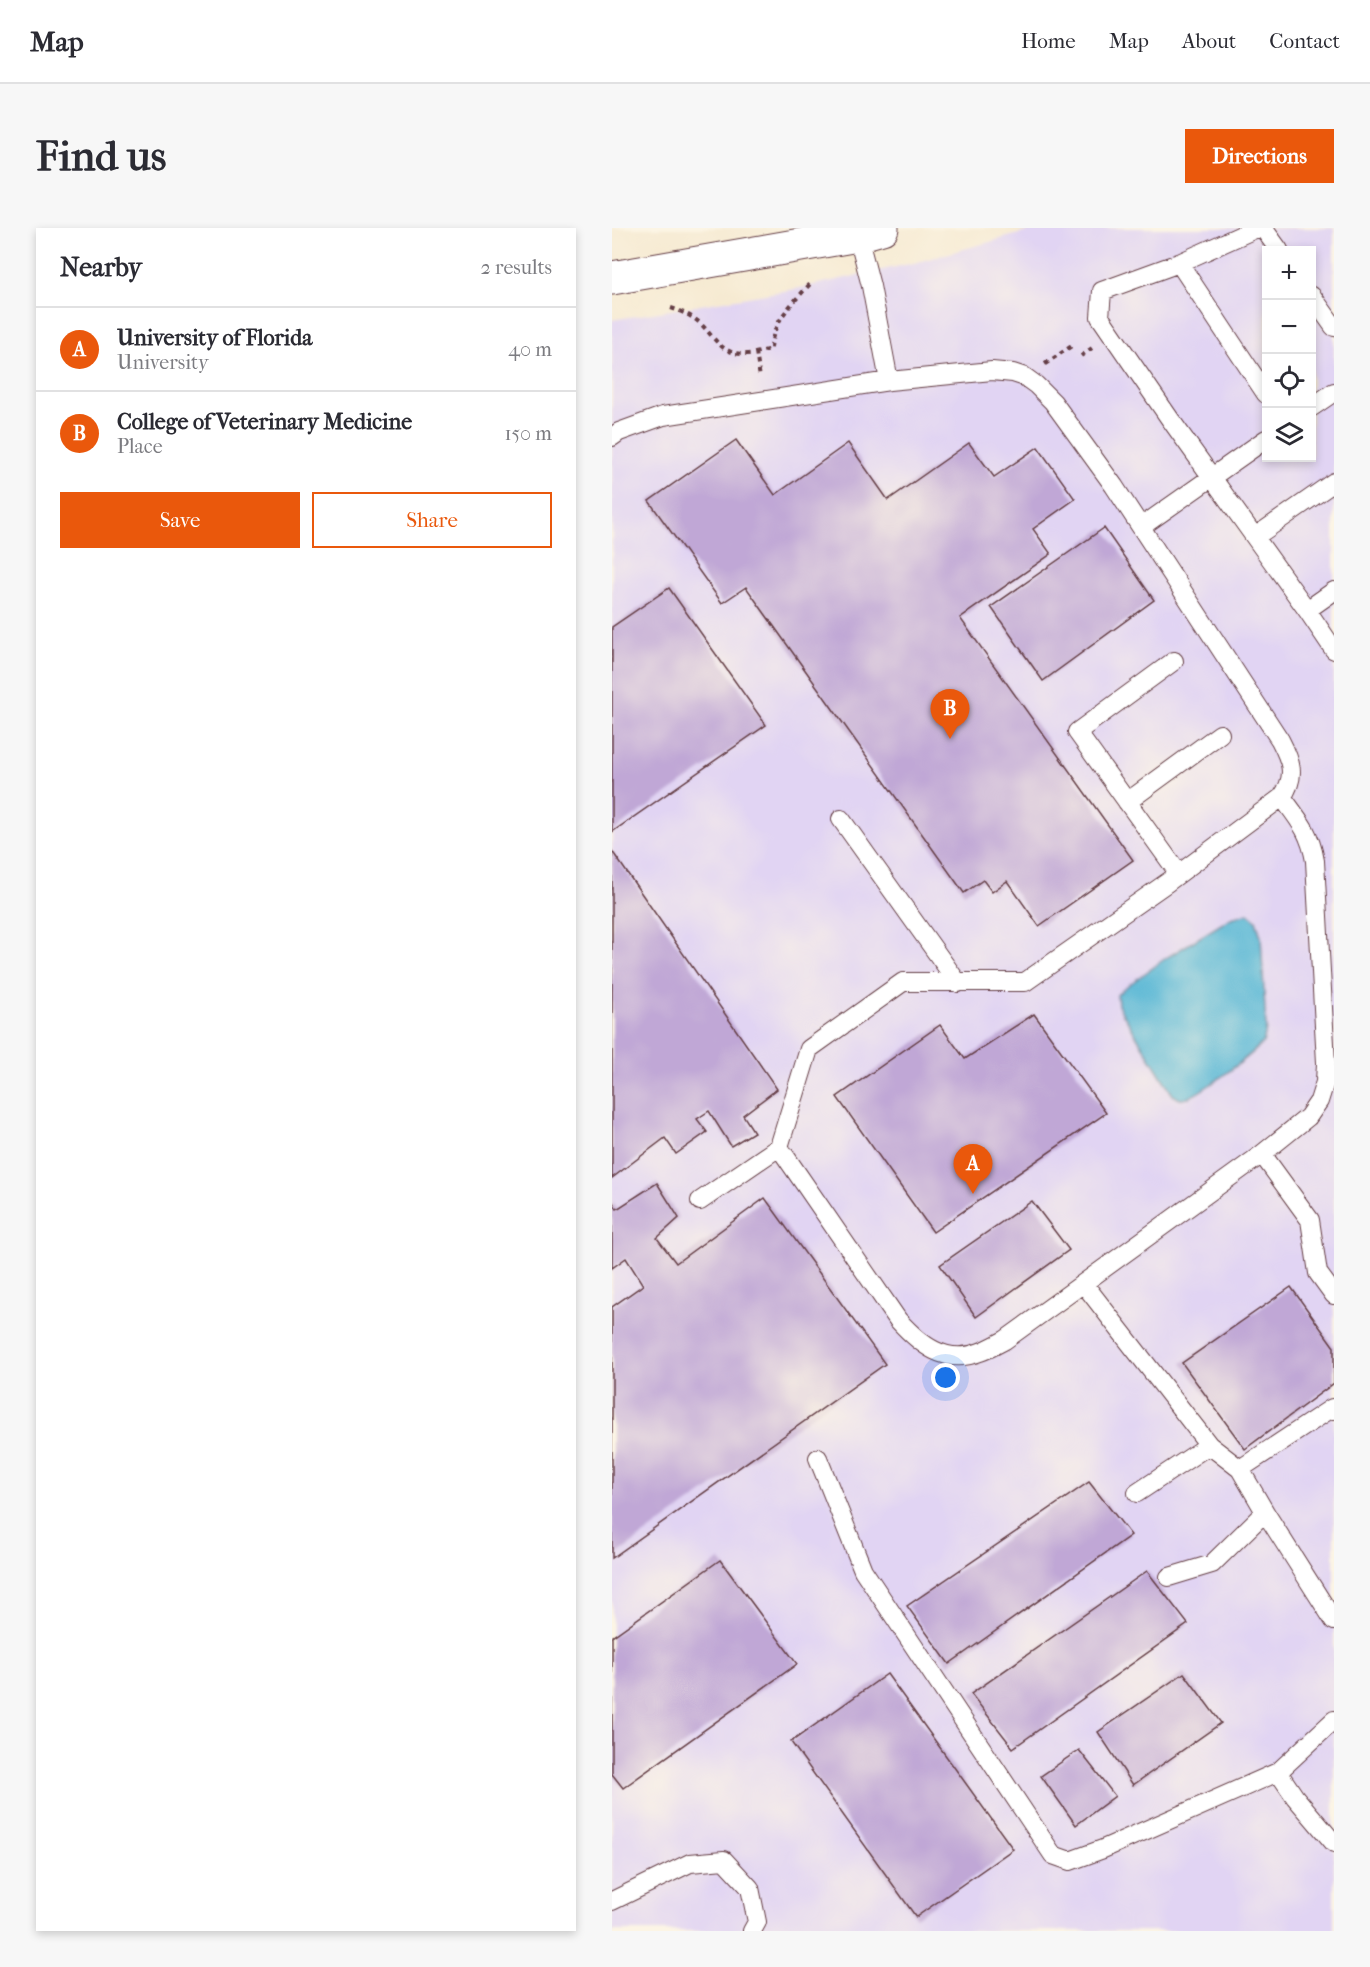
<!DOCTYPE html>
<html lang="en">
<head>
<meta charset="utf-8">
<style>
	body { margin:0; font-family:"IM FELL French Canon",serif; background:#f7f7f7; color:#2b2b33 }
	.controls { position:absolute; right:18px; top:18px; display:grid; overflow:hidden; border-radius:0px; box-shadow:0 3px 9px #0003 }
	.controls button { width:54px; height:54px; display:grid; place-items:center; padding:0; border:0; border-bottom:2px solid #e1e1e2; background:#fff; color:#2b2b33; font:30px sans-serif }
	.you { position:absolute; left:334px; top:1150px; width:21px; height:21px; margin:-15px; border:4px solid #fff; border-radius:50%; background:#1a73e8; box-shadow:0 0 0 9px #1a73e833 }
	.badge { display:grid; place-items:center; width:39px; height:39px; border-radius:50%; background:#ea580c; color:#fff; font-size:20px; font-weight:700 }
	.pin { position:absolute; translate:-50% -50px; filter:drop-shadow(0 2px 3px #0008) }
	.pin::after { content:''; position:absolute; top:32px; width:21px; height:18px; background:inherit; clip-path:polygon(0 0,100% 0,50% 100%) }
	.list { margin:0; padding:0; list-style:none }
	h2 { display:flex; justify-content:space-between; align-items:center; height:78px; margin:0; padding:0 24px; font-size:26px }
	h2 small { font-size:20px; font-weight:400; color:#7c7c81 }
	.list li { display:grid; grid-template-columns:39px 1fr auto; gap:18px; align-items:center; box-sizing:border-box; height:84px; padding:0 24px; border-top:2px solid #e1e1e2 }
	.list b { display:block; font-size:22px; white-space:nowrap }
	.list p { margin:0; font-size:20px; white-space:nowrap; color:#7c7c81 }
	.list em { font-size:20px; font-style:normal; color:#7c7c81 }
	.actions { display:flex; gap:12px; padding:18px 24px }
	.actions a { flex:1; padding:14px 0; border:2px solid #ea580c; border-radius:0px; text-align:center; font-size:21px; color:#ea580c }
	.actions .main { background:#ea580c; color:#fff }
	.icon { flex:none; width:33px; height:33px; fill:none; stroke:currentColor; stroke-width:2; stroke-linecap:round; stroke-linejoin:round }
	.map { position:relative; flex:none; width:722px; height:1703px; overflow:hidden; border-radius:0px }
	header { display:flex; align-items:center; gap:36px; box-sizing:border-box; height:84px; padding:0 30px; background:#fff; border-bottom:2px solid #e1e1e2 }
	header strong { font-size:28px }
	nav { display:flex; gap:33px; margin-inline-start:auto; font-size:21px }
	.intro { display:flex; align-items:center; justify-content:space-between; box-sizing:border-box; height:144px; padding:0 36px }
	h1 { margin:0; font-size:42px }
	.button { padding:15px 27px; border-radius:0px; background:#ea580c; color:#fff; font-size:21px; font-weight:700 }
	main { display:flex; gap:36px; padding:0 36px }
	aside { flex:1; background:#fff; border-radius:0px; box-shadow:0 3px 9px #0003 }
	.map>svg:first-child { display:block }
</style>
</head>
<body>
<header>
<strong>Map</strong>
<nav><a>Home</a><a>Map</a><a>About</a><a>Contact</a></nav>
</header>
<div class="intro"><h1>Find us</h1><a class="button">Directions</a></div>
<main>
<aside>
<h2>Nearby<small>2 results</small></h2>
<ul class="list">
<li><span class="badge">A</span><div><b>University of Florida</b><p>University</p></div><em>40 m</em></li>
<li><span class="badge">B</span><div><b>College of Veterinary Medicine</b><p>Place</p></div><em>150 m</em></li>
</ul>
<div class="actions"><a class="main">Save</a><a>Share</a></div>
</aside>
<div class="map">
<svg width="722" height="1703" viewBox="0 0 722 1703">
	<rect width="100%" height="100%" fill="#fcf5e5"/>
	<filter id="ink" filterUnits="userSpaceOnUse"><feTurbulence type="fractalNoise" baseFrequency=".0167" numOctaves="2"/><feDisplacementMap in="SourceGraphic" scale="12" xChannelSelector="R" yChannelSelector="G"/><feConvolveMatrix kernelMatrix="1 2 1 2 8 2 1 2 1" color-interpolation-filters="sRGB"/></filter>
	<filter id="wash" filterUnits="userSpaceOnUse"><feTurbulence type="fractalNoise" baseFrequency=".008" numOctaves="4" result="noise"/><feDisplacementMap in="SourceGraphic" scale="24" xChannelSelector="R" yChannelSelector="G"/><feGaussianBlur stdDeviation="1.35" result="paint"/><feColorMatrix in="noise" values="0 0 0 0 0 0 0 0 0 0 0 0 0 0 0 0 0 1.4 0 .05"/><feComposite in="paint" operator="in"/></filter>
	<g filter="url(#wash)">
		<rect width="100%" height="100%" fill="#f6ead2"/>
		<path fill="#e1d4f3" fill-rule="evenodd" d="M 428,0 L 722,0 L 722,1703 L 0,1703 L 0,92 L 184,61 L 302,35 ZM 654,22 L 700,22 L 700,230 L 654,230 Z"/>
		<path fill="#58b7d6" stroke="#516b80" stroke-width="1.5" d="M 636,685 L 644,692 L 649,709 L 654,800 C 653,804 653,810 651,814 C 644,824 581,873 569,871 C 566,871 564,868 561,867 L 511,786 L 506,777 L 505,767 L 511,761 L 554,730 L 619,690 Z"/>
		<g id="blocks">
			<path fill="#c0a7d6" d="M 124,212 L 163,267 L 236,215 L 276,272 L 357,215 L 382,249 L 426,219 L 463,271 L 421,301 L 439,326 L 348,390 L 521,632 L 427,698 L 395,653 L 380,664 L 371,652 L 352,665 L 134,359 L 110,375 L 37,273 Z
				M 492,300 L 542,372 L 431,453 L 379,379 Z
				M 57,360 L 154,497 L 0,604 L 0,399 Z
				M 0,623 L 165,861 L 131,887 L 142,904 L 119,918 L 97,883 L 85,891 L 95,904 L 64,926 L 53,910 L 0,950 Z
				M 422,786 L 494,885 L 321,1004 L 225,869 L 328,797 L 353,831 Z
				M 45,955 L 67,990 L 45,1010 L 64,1035 L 153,970 L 273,1136 L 0,1330 L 0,1079 L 31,1057 L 14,1030 L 0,1040 L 0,973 L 5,981 Z
				M 420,973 L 457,1022 L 364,1089 L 328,1037 Z
				M 679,1059 L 722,1119 L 722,1155 L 633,1221 L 570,1135 Z
				M 477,1254 L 519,1307 L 337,1436 L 295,1378 Z
				M 108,1332 L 185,1436 L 11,1560 L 0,1546 L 0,1409 Z
				M 535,1343 L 576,1396 L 401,1520 L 359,1466 Z
				M 572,1445 L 609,1495 L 521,1557 L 486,1504 Z
				M 275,1446 L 401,1621 L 304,1689 L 179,1514 Z
				M 467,1522 L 503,1568 L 464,1597 L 429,1548 Z"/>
		</g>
	</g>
	<g filter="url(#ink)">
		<use href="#blocks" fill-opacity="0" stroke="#643d44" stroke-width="1.5"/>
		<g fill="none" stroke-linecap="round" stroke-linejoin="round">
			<defs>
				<path id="lane" d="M 244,0 L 259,58 L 277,153
					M 645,0 L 567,35 L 490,63 L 488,89 L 558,191 L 695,382 L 722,363
					M 651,0 L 667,22
					M 567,35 L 654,166
					M 700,68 L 722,99
					M 700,179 L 722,164
					M 0,209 L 7,204 L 51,188 L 277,153 L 380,143 L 401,145 L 413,149 L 424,157 L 441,174 L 502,258 L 668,512 C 679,533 685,548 670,569 L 556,654 L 413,754 L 291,754 L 197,821 L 167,919 L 286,1092 C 308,1116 333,1138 368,1124 C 377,1121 385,1116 393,1112 L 650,926 L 696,889 L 707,873 L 713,854 L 714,835 L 703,633 C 698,604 687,592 670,569
					M 529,299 L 654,211
					M 643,309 L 722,254
					M 695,382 L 722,422
					M 562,433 L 465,504 L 567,646
					M 515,574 L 608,506
					M 229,591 L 346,755
					M 650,926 L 698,992 L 706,1045 L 722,1067
					M 88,973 L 167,919
					M 472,1056 L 597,1217 L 628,1241 L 720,1180 L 722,1182
					M 206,1230 L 251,1342 L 441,1627 L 458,1633 L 491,1621 L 666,1544
					M 525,1265 L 597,1217
					M 653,1284 L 722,1393
					M 557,1349 L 600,1336 L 653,1284 L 628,1241
					M 722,1492 L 666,1544 L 683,1569 L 722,1615
					M 0,1673 L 78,1635 L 112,1632 L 138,1660 L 145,1694 L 140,1703"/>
				<path id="secondary" d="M 0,50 L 246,7 L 270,0"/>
			</defs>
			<use href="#lane" stroke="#643d44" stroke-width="20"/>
			<use href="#secondary" stroke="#643d44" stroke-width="35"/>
			<path stroke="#643d44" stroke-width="4" stroke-dasharray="4.5 4.5" stroke-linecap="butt" d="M 59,80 C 71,84 80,88 89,96 C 102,109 109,125 130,126 C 139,127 150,123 159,121 C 160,93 181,75 199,55
				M 144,124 L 148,150
				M 469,128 L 480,120
				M 433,136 L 461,117"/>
			<use href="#lane" stroke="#fff" stroke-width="18"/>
			<use href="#secondary" stroke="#fff" stroke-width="33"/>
		</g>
	</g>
</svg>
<div class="controls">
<button>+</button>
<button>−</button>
<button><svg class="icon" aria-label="locate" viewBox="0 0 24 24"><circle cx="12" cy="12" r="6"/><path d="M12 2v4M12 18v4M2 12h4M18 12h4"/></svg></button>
<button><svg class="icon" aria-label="layers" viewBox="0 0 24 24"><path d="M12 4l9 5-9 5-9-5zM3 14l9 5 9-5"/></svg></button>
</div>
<div class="you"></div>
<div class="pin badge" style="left:361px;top:966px">A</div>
<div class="pin badge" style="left:338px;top:511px">B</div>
</div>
</main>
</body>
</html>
